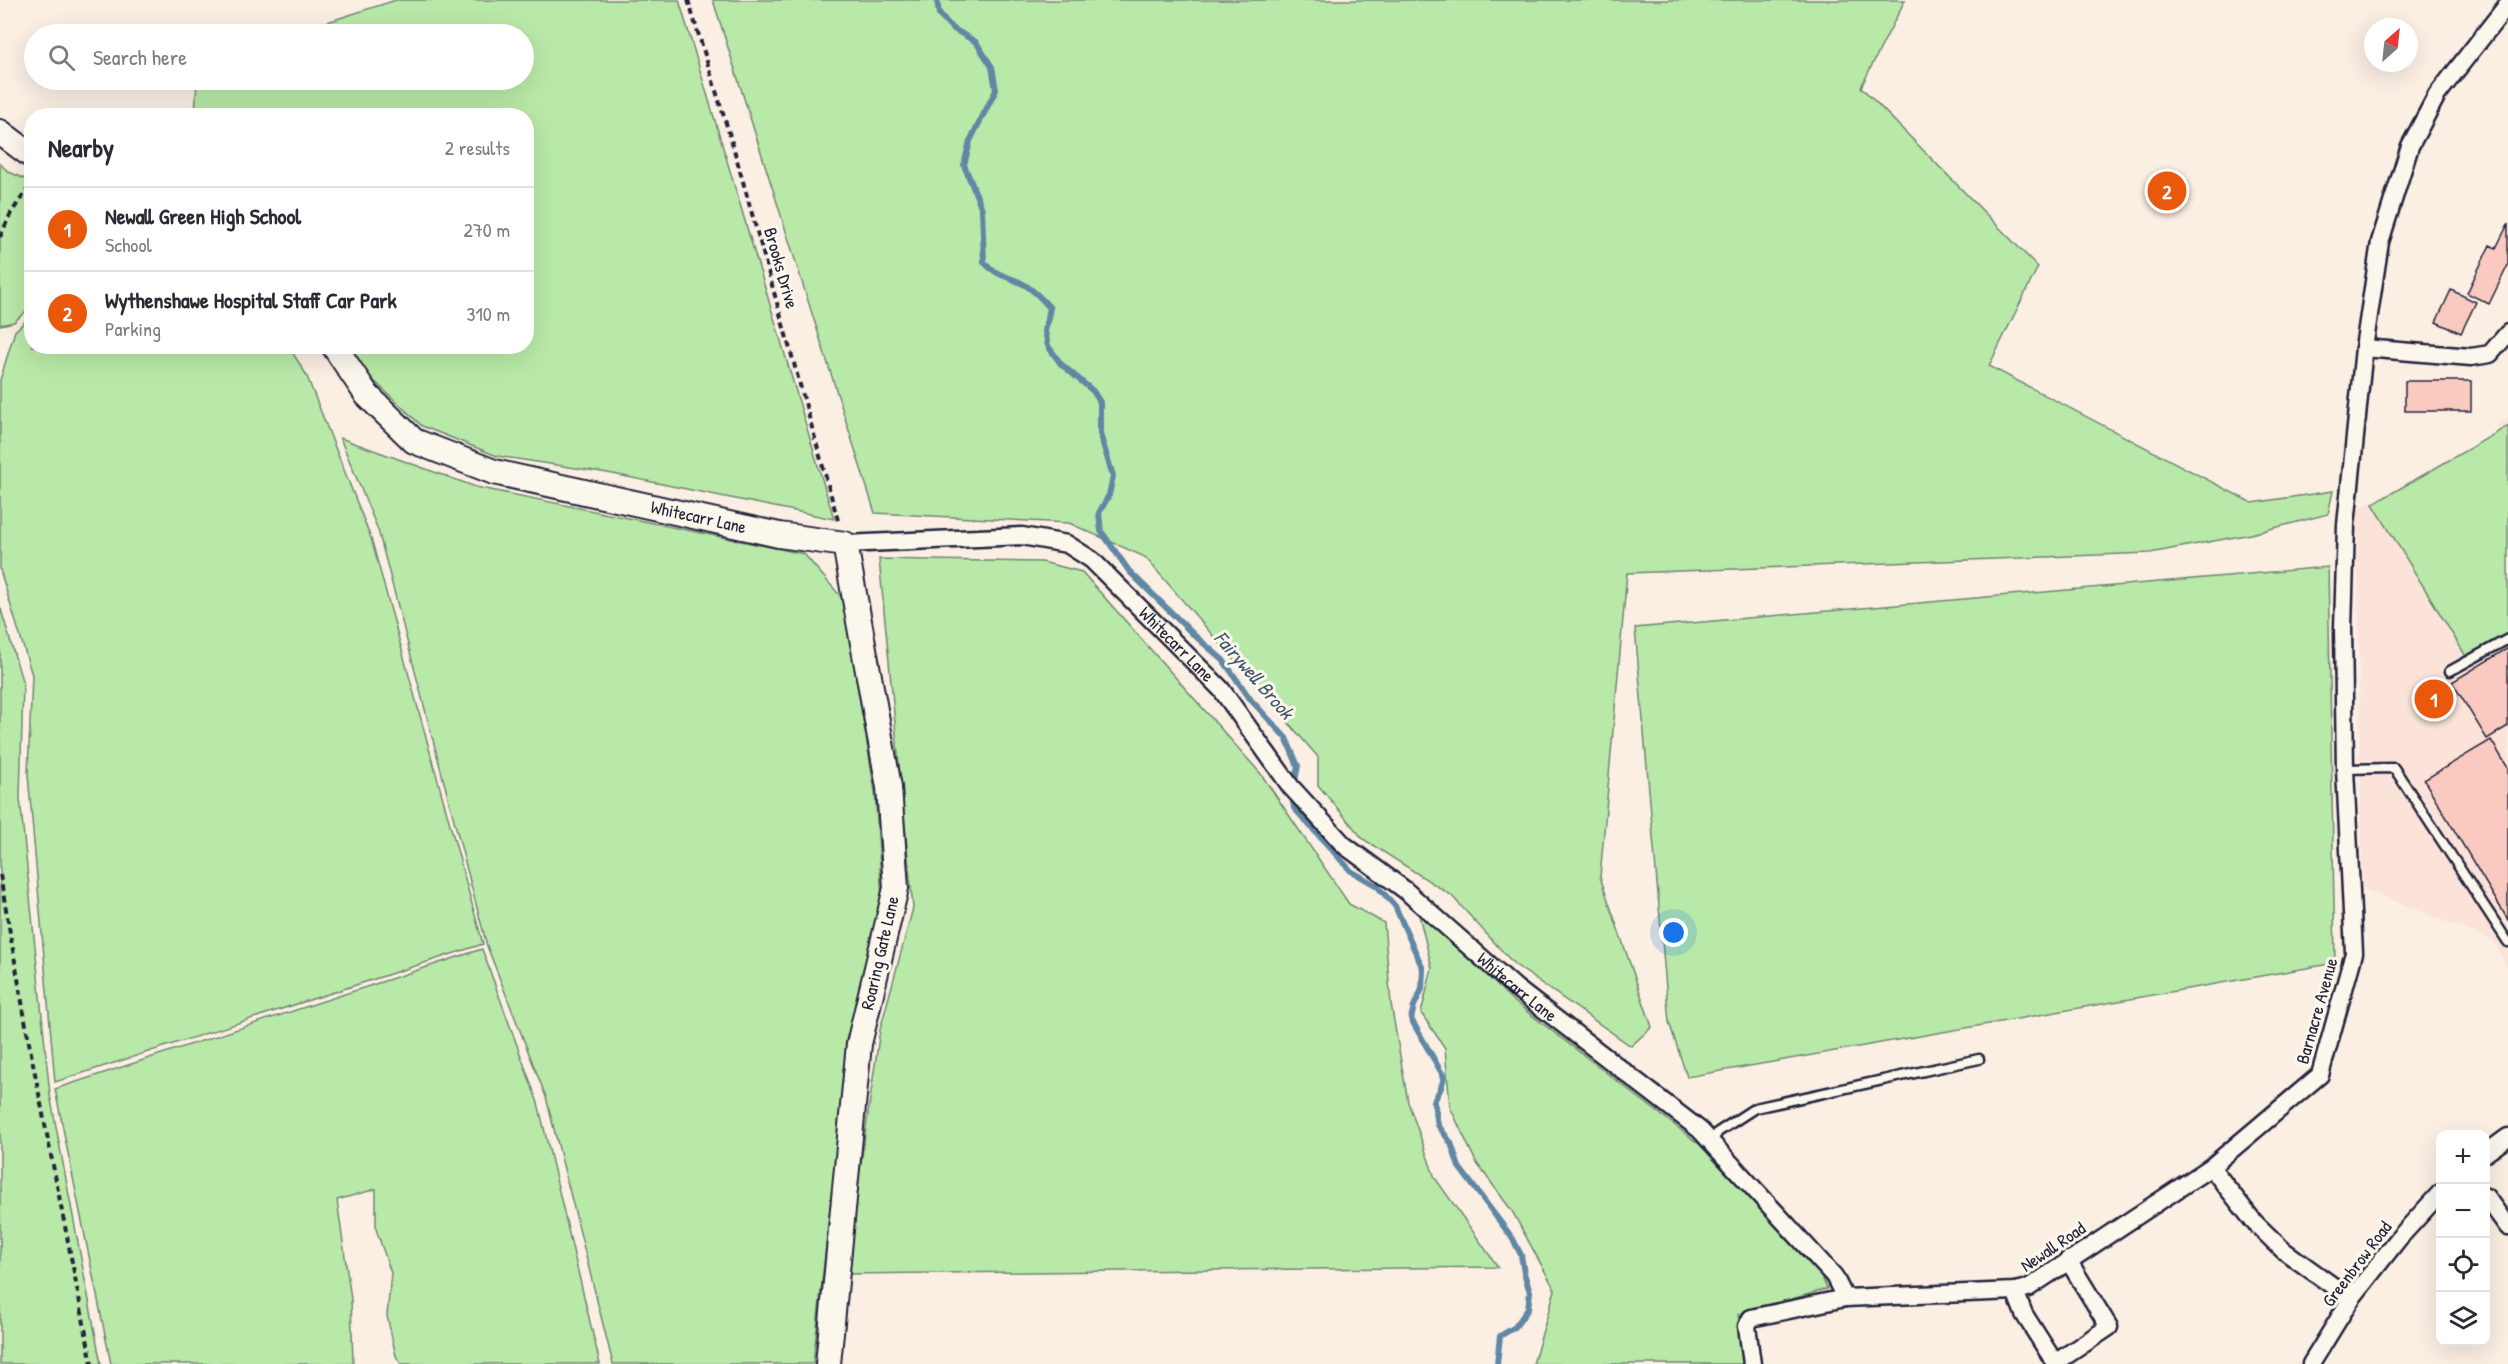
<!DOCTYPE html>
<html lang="en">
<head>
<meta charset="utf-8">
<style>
	body { margin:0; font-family:"Patrick Hand",sans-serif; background:#f7f7f7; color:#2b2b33 }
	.controls { position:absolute; right:18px; bottom:18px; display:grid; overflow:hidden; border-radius:12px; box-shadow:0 6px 24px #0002 }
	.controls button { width:54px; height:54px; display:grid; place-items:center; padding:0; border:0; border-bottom:2px solid #e1e1e2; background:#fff; color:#2b2b33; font:30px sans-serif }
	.compass { position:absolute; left:2364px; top:18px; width:54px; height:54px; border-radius:50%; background:#fff; box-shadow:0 6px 24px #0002; rotate:27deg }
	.you { position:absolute; left:1674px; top:933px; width:21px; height:21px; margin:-15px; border:4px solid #fff; border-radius:50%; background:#1a73e8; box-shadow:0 0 0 9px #1a73e833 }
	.badge { display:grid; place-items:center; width:39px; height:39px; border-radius:50%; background:#ea580c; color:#fff; font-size:20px; font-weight:700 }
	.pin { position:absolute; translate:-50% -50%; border:3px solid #fff; box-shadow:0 2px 6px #0006 }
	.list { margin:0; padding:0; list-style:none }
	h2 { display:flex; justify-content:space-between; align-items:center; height:78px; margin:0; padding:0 24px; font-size:26px }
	h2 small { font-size:20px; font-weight:400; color:#7c7c81 }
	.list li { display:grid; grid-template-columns:39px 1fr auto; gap:18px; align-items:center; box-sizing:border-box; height:84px; padding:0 24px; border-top:2px solid #e1e1e2 }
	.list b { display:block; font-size:22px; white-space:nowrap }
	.list p { margin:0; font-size:20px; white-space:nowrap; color:#7c7c81 }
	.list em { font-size:20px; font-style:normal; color:#7c7c81 }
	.icon { flex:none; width:33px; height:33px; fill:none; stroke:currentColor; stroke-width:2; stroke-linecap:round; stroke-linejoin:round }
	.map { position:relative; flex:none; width:2508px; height:1364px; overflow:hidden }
	.search { position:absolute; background:#fff; box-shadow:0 6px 24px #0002; left:24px; top:24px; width:510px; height:66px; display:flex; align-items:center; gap:15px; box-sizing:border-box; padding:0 21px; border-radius:33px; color:#7c7c81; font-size:22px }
	.panel { position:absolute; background:#fff; box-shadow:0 6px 24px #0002; left:24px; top:108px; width:510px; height:246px; border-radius:24px }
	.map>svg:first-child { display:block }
</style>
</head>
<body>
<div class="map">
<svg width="2508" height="1364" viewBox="0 0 2508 1364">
	<rect width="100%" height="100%" fill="#fbeee3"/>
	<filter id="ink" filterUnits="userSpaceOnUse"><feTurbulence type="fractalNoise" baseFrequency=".0167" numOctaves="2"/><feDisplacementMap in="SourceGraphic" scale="12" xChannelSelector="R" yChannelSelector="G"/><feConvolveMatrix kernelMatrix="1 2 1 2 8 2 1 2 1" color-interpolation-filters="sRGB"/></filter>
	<g filter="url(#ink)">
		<path fill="#fbe3d9" d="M 2508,417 L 2508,970 L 2494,941 L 2362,888 L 2357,510 L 2499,431 L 2496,426 Z"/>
		<path fill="#b9e9a8" stroke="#6e8672" stroke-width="1.5" d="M 396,0 L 679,0 L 834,519 L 608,473 L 497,456 L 422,426 L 350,358 L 343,347 L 526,346 L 526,116 L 195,116 L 197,80 L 524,80 L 524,34 L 290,34 Z
			M 713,0 L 1905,0 L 1861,87 L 2038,267 L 1989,366 L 2252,503 L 2333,491 L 2328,514 L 2251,534 L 2150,553 L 1627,573 L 1600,877 L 1652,1027 L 1631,1046 L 1514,964 L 1451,895 L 1363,839 L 1318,785 L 1318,757 L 1145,557 L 1069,523 L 875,513 Z
			M 0,164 L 9,172 L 32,182 L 31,307 L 14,322 L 0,325 Z
			M 31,316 L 32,346 L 289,347 L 306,374 L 371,538 L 483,944 L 55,1082 L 28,774 L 32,675 L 0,570 L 0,380 L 15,331 Z
			M 2508,426 L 2508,634 L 2467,658 L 2373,504 Z
			M 340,438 L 476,487 L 804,554 L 843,599 L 875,792 L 882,898 L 848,1045 L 813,1364 L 613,1364 L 546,1097 L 487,946 L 378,530 Z
			M 879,559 L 1042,562 L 1082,572 L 1261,774 L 1349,904 L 1384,923 L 1391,1004 L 1408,1102 L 1435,1178 L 1498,1267 L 845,1274 L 880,1030 L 913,908 Z
			M 2328,567 L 2335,963 L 1687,1077 L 1669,1022 L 1635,628 Z
			M 0,606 L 23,684 L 20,798 L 50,1095 L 101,1364 L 0,1364 Z
			M 1417,907 L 1512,1000 L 1699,1144 L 1821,1275 L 1827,1289 L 1738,1314 L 1744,1364 L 1533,1364 L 1555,1290 L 1512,1211 L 1476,1162 L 1450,1107 L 1445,1048 L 1421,1013 L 1432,968 Z
			M 482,949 L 538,1103 L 600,1364 L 401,1364 L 396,1356 L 387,1316 L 391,1273 L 376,1229 L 376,1189 L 337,1200 L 351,1299 L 353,1364 L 111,1364 L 55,1089 Z"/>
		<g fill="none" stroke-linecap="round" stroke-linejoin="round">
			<path stroke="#6088a5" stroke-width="6" d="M 937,0 L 939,14 L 952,28 L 976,42 L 992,67 L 996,90 L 970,141 L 964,165 L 982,209 L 984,262 C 998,278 1010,276 1025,285 C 1035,291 1043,300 1050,308 L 1045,331 L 1048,346 L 1061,364 L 1093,391 L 1100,402 L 1100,434 L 1113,476 L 1109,495 L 1099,513 L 1101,531 L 1129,571 L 1194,635 L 1223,660 L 1251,700 L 1286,738 L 1298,766 L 1294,785
				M 1292,795 L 1294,808 L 1351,871 L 1377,886 L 1395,906 L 1423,969 L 1422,989 L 1414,1006 L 1411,1019 L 1444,1077 L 1441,1088 L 1434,1101 L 1438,1125 L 1451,1143 L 1459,1167 L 1513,1239 L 1521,1255 L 1524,1273 L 1530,1292 L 1528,1309 L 1515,1327 L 1500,1336 L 1497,1364"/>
		</g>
		<path fill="#facac1" stroke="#22223b" stroke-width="1.5" d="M 2508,224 L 2508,265 L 2489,304 L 2467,293 L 2490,245 L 2496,248 Z
			M 2451,290 L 2476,302 L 2461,333 L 2436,322 Z
			M 2405,381 L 2471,381 L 2471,411 L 2405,411 Z
			M 2508,648 L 2508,726 L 2487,739 L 2452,682 Z
			M 2491,740 L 2508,768 L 2508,920 L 2424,780 Z"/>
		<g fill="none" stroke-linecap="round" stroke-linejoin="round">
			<defs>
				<path id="lane" d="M 2450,671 L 2508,639
					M 2345,769 L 2394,768 L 2508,942
					M 1712,1142 L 1718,1132 L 1755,1108 L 1979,1059"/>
				<g id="street">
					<path d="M 2364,348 L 2471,357 L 2490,354 L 2508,333"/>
					<path id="s1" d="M 845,544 L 1022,536 L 1067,544 L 1092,560 L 1221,689 L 1291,787 L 1344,845 L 1405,890 L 1516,988 L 1700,1130 L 1834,1276 L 1845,1298"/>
					<path d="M 2486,1153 L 2508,1137"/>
					<path d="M 2211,1167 L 2320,1075 L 2354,953 L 2345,769 L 2343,628 L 2346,525 L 2364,348 L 2380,242 L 2410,146 L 2437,95 L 2508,4"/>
					<path d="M 2486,1197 L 2508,1227"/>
					<path d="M 2015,1291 L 2024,1314 L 2055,1363 L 2109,1327 L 2068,1260"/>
					<path d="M 1752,1364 L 1747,1326 L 1751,1318 L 1845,1298 L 2015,1291 L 2028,1288 L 2211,1167 L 2254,1222 L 2283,1250 L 2351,1299"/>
					<path d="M 2311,1364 L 2351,1299 L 2399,1238 L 2440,1193"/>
				</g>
				<g id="secondary">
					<path d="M 0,132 L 32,156"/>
					<path id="s2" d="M 334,346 L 367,395 L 414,441 L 494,472 L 779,535 L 845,544 L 889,787 L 896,888 L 859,1044 L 828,1364"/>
				</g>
			</defs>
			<use href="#lane" stroke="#22223b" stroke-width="13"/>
			<use href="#street" stroke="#22223b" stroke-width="21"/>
			<use href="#secondary" stroke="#22223b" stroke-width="28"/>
			<path stroke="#22223b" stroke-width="4" stroke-dasharray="6 4.5" stroke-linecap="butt" d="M 688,0 L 733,146 L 839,524
				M 0,237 L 11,213 L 32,183
				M 0,875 L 30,1048 L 92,1364"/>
			<use href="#lane" stroke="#fbf7ec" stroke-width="8"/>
			<use href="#street" stroke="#fbf7ec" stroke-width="16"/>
			<use href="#secondary" stroke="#fbf7ec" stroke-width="24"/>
		</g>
	</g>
	<g text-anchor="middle" stroke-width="6" stroke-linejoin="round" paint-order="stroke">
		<g font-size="18" fill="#22223b" stroke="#fbf7ec">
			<text transform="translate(781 268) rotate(74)" y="6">Brooks Drive</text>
			<text dy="6" stroke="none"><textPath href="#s2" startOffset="420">Whitecarr Lane</textPath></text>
			<text dy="6" stroke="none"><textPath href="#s1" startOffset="372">Whitecarr Lane</textPath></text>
			<text transform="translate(880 953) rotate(-77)" y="6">Roaring Gate Lane</text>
			<text dy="6" stroke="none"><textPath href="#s1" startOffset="858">Whitecarr Lane</textPath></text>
			<text transform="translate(2317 1011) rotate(-74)" y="6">Barnacre Avenue</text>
			<text transform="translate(2053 1247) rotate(-34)" y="6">Newall Road</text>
			<text transform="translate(2357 1264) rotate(-53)" y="6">Greenbrow Road</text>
		</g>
		<g font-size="20" font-style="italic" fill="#415570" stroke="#fbf7ec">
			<text transform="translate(1254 675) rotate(49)" y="7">Fairywell Brook</text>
		</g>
	</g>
</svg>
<div class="controls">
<button>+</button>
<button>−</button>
<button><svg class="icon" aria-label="locate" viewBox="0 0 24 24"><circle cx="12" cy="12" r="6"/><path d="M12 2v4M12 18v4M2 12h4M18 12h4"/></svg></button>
<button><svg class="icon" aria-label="layers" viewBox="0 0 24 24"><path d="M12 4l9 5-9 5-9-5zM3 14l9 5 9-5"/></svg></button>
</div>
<svg class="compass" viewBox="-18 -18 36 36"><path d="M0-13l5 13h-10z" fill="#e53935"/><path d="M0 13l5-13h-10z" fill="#7c7c81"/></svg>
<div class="you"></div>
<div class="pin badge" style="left:2434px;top:699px">1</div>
<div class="pin badge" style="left:2167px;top:191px">2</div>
<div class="search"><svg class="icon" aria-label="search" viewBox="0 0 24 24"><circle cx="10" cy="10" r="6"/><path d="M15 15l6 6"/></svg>Search here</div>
<section class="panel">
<h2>Nearby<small>2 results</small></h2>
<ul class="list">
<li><span class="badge">1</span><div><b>Newall Green High School</b><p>School</p></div><em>270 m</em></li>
<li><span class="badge">2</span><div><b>Wythenshawe Hospital Staff Car Park</b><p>Parking</p></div><em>310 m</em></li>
</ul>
</section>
</div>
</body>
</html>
